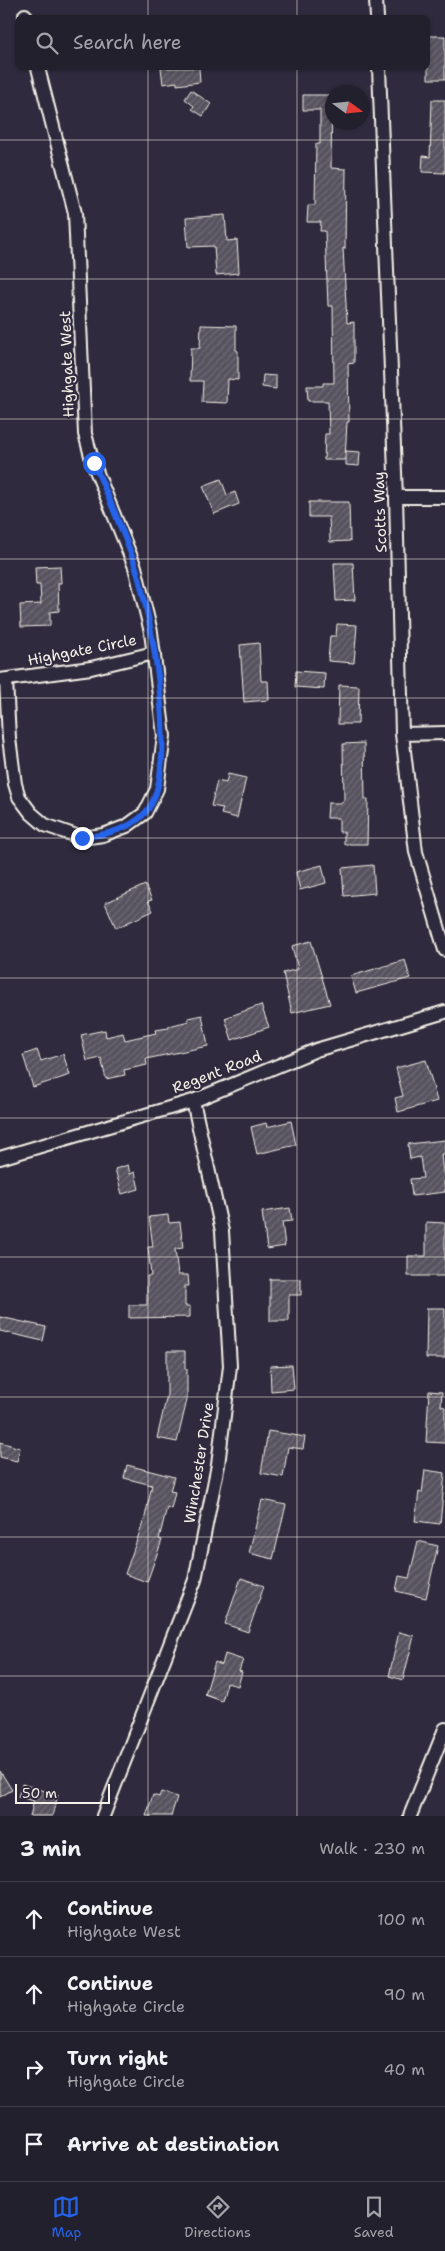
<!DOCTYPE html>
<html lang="en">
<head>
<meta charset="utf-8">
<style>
	body { margin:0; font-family:"Shantell Sans",sans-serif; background:#2b2836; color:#f1f3f6 }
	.compass { position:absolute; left:325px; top:85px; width:45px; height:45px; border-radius:50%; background:#23202e; box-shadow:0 1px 4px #0004; rotate:105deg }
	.scale { position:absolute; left:15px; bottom:12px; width:95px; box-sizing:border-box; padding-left:5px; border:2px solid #f4f1e8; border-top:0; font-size:14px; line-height:18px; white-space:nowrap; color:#f4f1e8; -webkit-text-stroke:4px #2f2a3d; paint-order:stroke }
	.stop { position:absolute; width:15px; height:15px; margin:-11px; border:4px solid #2563eb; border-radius:50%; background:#fff }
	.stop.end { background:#2563eb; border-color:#fff; box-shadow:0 1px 5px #0008 }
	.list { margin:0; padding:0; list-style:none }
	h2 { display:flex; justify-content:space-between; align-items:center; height:65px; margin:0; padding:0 20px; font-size:21px }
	h2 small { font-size:16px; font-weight:400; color:#a3a3aa }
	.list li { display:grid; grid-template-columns:32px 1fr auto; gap:15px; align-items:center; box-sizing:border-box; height:75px; padding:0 20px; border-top:1px solid #403e4a }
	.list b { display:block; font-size:19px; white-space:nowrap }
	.list p { margin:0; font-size:16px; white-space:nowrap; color:#a3a3aa }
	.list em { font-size:16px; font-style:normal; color:#a3a3aa }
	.icon { flex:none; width:28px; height:28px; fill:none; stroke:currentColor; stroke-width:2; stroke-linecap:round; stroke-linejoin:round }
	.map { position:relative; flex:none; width:445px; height:1816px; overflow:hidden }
	.search { position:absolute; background:#23202e; box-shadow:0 1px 4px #0004; left:15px; right:15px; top:15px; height:55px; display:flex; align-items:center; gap:12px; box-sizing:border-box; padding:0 18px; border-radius:8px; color:#a3a3aa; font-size:19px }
	.sheet { height:365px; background:#23202e }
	nav { display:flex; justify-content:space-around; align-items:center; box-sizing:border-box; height:70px; border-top:1px solid #403e4a; background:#23202e; font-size:14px; color:#a3a3aa }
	nav a { display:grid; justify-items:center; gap:2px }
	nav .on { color:#2563eb }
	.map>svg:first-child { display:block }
</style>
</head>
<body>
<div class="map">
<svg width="445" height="1816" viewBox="0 0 445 1816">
	<defs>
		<pattern id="building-hatch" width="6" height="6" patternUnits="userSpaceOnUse" patternTransform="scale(1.25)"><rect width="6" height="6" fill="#56525f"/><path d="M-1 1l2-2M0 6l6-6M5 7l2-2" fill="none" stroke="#6f6b76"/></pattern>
	</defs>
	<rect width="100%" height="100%" fill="#2f2a3d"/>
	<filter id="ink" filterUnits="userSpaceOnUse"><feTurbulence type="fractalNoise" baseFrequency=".02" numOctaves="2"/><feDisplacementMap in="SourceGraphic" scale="10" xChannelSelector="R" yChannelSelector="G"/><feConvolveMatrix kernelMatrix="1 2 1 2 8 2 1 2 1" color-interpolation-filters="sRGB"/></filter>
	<g filter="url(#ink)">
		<path fill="url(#building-hatch)" stroke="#f4f1e8" d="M 428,36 L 445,36 L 445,79 L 428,79 Z
			M 161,68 L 199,68 L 200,82 L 177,85 L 177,82 L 163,84 Z
			M 191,90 L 211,104 L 203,116 L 192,109 L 194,106 L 185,99 Z
			M 303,95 L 332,95 L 331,168 L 346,169 L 345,249 L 343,248 L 347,323 L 354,322 L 354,363 L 348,364 L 349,422 L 347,422 L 345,460 L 324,460 L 325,434 L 329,434 L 328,401 L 308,401 L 307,386 L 323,386 L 323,383 L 334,383 L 333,306 L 328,306 L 325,231 L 320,231 L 321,222 L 307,222 L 308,205 L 315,205 L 316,144 L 320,144 L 320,110 L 303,110 Z
			M 432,100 L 445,100 L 445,173 L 422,172 L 423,156 L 430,157 Z
			M 225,215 L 227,241 L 237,240 L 239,273 L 216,275 L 214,246 L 188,247 L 186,218 Z
			M 201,325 L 236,326 L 236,350 L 238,351 L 238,380 L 228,379 L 227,403 L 202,402 L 203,381 L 190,381 L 191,348 L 200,348 Z
			M 263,375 L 276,376 L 276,389 L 262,387 Z
			M 346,451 L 360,452 L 359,466 L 346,465 Z
			M 221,479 L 227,495 L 235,492 L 239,504 L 214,514 L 203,486 Z
			M 309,502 L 349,502 L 350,541 L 330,542 L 329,517 L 309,517 Z
			M 334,563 L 353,563 L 355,600 L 336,601 Z
			M 60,566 L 61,583 L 58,583 L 59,611 L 50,612 L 50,626 L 21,627 L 20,605 L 41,604 L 40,585 L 36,585 L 35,567 Z
			M 337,624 L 357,625 L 354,663 L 328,661 L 330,636 L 336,636 Z
			M 259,643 L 261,681 L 268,681 L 269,700 L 244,702 L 240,645 Z
			M 296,671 L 325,673 L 324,689 L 295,687 Z
			M 339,685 L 359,686 L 358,724 L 338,724 Z
			M 364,743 L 365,799 L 368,799 L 367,844 L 344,844 L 344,832 L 339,832 L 339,818 L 327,818 L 328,803 L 342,803 L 344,799 L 343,744 Z
			M 228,774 L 246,778 L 237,818 L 221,814 L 223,808 L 211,806 L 217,781 L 226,783 Z
			M 322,865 L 326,883 L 300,890 L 296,872 Z
			M 373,865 L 375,893 L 344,896 L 342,868 Z
			M 145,885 L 152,900 L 148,901 L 153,911 L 116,928 L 105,903 Z
			M 311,941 L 330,1004 L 292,1013 L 283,973 L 298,969 L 292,946 Z
			M 405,960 L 410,978 L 356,993 L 351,976 Z
			M 261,1005 L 269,1027 L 232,1040 L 225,1018 Z
			M 202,1015 L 208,1046 L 146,1059 L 147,1065 L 124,1070 L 125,1075 L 106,1079 L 101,1058 L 87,1061 L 81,1035 L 105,1030 L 106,1037 L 123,1033 L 125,1040 L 156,1033 L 155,1030 L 169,1028 L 169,1026 L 189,1021 L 188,1018 Z
			M 37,1050 L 41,1061 L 63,1054 L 70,1075 L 33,1087 L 23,1055 Z
			M 426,1060 L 437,1101 L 398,1112 L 395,1098 L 403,1096 L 396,1068 Z
			M 291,1121 L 296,1145 L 257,1154 L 251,1127 L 266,1123 L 267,1127 Z
			M 445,1140 L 445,1154 L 441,1154 L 445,1192 L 412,1196 L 410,1179 L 423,1178 L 420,1157 L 410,1159 L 408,1144 Z
			M 128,1165 L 130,1174 L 135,1172 L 139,1189 L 122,1194 L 115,1169 Z
			M 290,1208 L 292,1221 L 282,1222 L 285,1246 L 267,1249 L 262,1212 Z
			M 168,1215 L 169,1223 L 180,1222 L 183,1248 L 175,1249 L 178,1275 L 188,1275 L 189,1286 L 185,1286 L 185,1306 L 190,1306 L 190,1317 L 129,1318 L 129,1305 L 147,1305 L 147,1276 L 151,1276 L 148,1247 L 153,1247 L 149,1217 Z
			M 426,1222 L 445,1223 L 445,1276 L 408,1276 L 408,1256 L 426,1256 Z
			M 270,1279 L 301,1279 L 301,1295 L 289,1295 L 289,1321 L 270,1321 Z
			M 427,1308 L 445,1308 L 445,1358 L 426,1358 Z
			M 0,1317 L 46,1327 L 43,1341 L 0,1331 Z
			M 167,1351 L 185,1351 L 185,1369 L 187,1369 L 187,1400 L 177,1442 L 157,1438 L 167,1395 Z
			M 292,1365 L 294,1389 L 271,1391 L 270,1366 Z
			M 429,1391 L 442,1392 L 441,1406 L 445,1407 L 445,1443 L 426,1442 Z
			M 268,1431 L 305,1437 L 303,1449 L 288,1447 L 283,1477 L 261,1473 Z
			M 0,1442 L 20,1448 L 17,1461 L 0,1457 Z
			M 127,1465 L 174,1477 L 170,1491 L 175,1492 L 171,1509 L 167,1507 L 159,1539 L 162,1540 L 147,1582 L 125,1574 L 145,1517 L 152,1485 L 124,1478 Z
			M 425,1470 L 445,1473 L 440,1524 L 415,1521 L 419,1492 L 422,1493 Z
			M 262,1500 L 286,1505 L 273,1559 L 249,1553 Z
			M 418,1541 L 438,1546 L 426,1598 L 396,1591 L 399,1576 L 409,1578 Z
			M 241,1578 L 264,1586 L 248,1632 L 225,1624 Z
			M 399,1632 L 414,1636 L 403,1680 L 389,1676 Z
			M 225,1654 L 243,1660 L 239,1671 L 242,1672 L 238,1686 L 227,1683 L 222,1701 L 205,1695 L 215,1662 L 222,1665 Z
			M 0,1771 L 12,1790 L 0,1797 Z
			M 22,1784 L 58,1795 L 52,1816 L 30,1816 L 34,1801 L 18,1797 Z
			M 161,1792 L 177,1797 L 171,1816 L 146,1816 L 153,1795 L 159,1797 Z"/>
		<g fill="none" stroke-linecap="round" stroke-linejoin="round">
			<defs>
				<path id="minor" d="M 376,0 L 377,18
					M 25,15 L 25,18
					M 379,68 L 396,497 L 402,734 L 416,852 L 445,950
					M 396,497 L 445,497
					M 0,680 L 91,668 L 154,653
					M 6,680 L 9,738 L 15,784 L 19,797 L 31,813 L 45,825 L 82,838 L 103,835 L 127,826 L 145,813 L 157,789 L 164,736 L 151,632 L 135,567 L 93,463 L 85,434 L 75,213 L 38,68
					M 402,734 L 445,733
					M 0,1158 L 193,1101 L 316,1050 L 445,1012
					M 103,1816 L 195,1580 L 218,1465 L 230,1366 L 222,1231 L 193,1101
					M 410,1816 L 445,1729"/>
			</defs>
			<use href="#minor" stroke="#f4f1e8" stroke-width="16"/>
			<use href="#minor" stroke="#2f2a3d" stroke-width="12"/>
		</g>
	</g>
	<g fill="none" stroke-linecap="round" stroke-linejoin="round" filter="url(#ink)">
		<path stroke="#2563eb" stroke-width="6" d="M 82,838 C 103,835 130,830 145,813 C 182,774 151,614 135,565 C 123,530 108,497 94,463"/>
	</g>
	<path fill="none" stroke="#f4f1e8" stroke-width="1" stroke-opacity="0.55" d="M 148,0 L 148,18M 297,0 L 297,18M 148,68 L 148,1816M 297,68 L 297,1816M 0,140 L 445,140M 0,279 L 445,279M 0,419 L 445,419M 0,559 L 445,559M 0,698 L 445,698M 0,838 L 445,838M 0,978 L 445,978M 0,1118 L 445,1118M 0,1257 L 445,1257M 0,1397 L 445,1397M 0,1537 L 445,1537M 0,1676 L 445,1676"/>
	<g text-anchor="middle" stroke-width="4.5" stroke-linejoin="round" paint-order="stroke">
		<g font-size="15" fill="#f4f1e8" stroke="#2f2a3d">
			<text transform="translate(67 364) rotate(-92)" y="5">Highgate West</text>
			<text transform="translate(380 512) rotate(-92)" y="5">Scotts Way</text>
			<text transform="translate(82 650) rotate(-11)" y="5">Highgate Circle</text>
			<text transform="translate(217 1072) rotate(-21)" y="5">Regent Road</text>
			<text transform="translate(199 1463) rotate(-81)" y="5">Winchester Drive</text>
		</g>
	</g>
</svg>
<svg class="compass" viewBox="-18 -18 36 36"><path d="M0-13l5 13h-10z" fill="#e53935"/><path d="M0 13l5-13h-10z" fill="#a3a3aa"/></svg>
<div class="scale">50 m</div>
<div class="stop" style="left:94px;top:463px"></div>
<div class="stop end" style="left:82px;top:838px"></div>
<div class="search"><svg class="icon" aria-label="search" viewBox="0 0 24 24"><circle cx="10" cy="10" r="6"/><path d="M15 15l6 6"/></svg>Search here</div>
</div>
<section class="sheet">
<h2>3 min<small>Walk · 230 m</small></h2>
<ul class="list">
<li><svg class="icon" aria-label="ahead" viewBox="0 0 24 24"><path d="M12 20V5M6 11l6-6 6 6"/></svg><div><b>Continue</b><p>Highgate West</p></div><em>100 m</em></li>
<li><svg class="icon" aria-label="ahead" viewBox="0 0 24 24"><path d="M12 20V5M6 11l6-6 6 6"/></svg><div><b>Continue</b><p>Highgate Circle</p></div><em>90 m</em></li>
<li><svg class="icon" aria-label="right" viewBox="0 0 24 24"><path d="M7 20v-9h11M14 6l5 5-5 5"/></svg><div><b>Turn right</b><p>Highgate Circle</p></div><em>40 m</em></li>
<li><svg class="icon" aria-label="arrive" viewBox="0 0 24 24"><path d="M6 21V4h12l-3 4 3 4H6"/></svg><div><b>Arrive at destination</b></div></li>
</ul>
</section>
<nav>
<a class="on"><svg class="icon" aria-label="map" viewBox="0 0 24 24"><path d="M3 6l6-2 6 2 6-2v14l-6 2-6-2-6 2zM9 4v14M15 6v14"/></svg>Map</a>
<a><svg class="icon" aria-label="directions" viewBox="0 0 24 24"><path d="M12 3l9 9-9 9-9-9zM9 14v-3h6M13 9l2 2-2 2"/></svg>Directions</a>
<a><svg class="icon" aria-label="saved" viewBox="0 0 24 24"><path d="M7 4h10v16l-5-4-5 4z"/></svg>Saved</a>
</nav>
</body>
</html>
